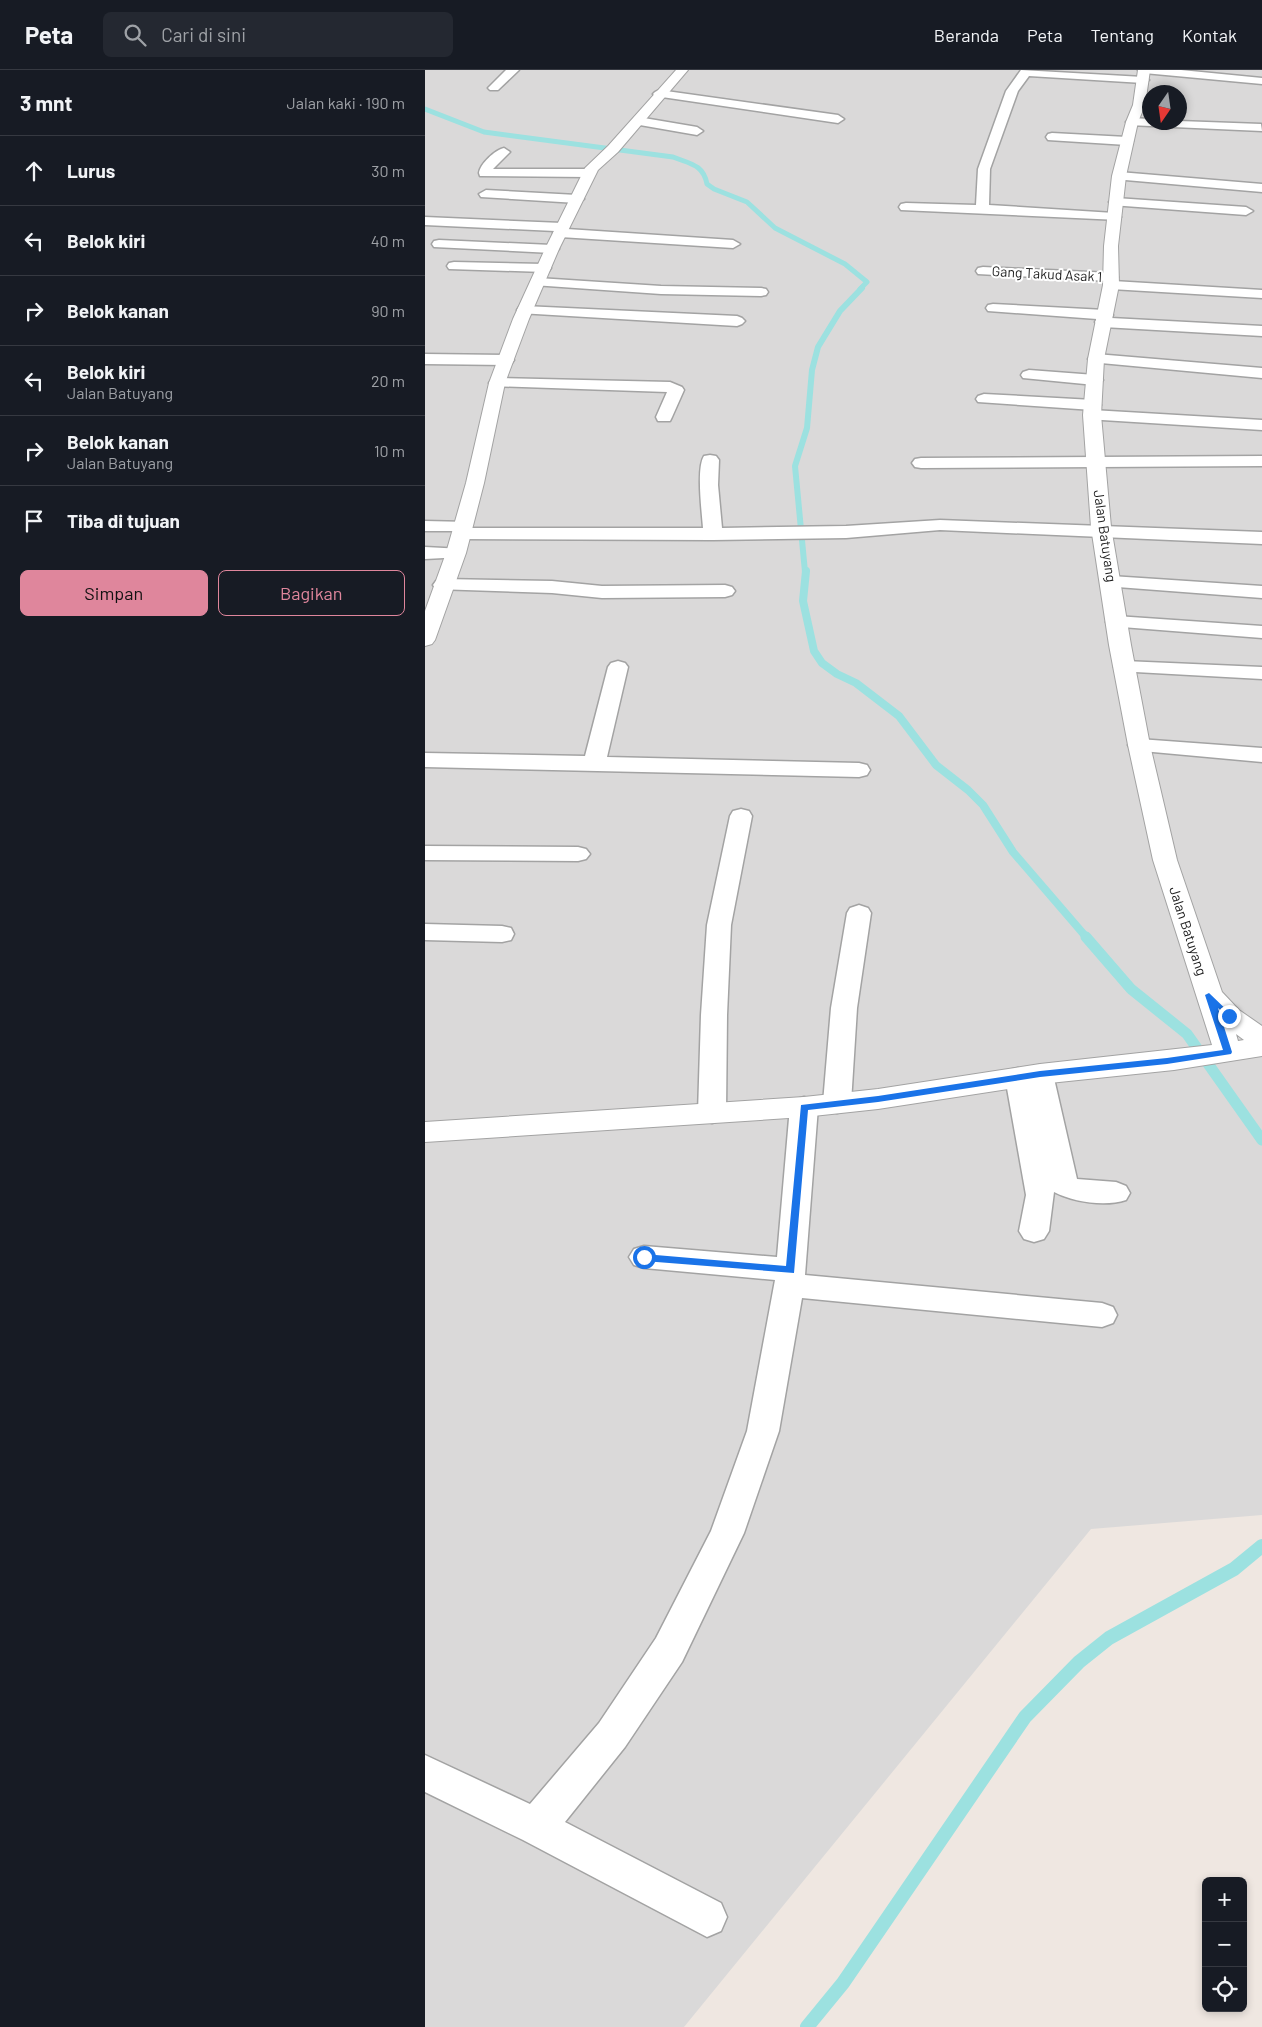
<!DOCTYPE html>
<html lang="id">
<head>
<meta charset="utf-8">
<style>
	body { margin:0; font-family:Barlow,sans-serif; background:#242831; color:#f1f3f6 }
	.controls { position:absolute; right:15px; bottom:15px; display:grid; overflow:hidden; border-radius:8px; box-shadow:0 2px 8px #0003 }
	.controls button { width:45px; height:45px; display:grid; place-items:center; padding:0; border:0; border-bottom:1px solid #363941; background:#171b24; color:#f1f3f6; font:25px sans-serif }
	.compass { position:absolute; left:717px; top:15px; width:45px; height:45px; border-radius:50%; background:#171b24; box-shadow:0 2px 8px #0003; rotate:193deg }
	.stop { position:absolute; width:15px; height:15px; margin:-11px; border:4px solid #1a73e8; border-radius:50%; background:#fff }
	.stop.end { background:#1a73e8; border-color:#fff; box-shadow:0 1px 5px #0008 }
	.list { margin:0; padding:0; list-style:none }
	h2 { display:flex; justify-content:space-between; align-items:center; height:65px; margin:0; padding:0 20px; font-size:21px }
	h2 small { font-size:16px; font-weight:400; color:#9ea1a6 }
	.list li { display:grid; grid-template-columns:32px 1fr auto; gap:15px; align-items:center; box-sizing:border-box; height:70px; padding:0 20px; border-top:1px solid #363941 }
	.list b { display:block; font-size:19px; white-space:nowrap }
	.list p { margin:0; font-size:16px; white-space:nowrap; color:#9ea1a6 }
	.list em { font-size:16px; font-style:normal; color:#9ea1a6 }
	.actions { display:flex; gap:10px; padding:15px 20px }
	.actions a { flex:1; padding:11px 0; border:1px solid #df869c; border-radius:8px; text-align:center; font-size:18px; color:#df869c }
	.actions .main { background:#df869c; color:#111 }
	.icon { flex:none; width:28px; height:28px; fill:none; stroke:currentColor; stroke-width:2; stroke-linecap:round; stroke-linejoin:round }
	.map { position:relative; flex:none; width:837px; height:1957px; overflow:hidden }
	header { display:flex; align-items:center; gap:30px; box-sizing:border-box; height:70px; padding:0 25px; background:#171b24; border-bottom:1px solid #363941 }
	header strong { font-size:24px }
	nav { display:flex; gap:28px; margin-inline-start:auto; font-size:18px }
	.search { width:350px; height:45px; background:#242831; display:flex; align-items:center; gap:12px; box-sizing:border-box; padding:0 18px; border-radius:8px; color:#9ea1a6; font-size:19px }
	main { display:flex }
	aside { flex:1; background:#171b24 }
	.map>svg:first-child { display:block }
</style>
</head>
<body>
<header>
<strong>Peta</strong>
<div class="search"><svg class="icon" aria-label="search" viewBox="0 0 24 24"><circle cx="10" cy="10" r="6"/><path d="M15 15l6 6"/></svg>Cari di sini</div>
<nav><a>Beranda</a><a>Peta</a><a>Tentang</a><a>Kontak</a></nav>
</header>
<main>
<aside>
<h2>3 mnt<small>Jalan kaki · 190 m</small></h2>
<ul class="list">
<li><svg class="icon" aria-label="ahead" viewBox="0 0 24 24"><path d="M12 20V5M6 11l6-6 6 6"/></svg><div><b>Lurus</b></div><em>30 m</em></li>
<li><svg class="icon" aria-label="left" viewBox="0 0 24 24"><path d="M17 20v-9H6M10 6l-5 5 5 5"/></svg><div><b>Belok kiri</b></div><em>40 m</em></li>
<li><svg class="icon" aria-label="right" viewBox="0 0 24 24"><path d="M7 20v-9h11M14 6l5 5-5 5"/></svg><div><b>Belok kanan</b></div><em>90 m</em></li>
<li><svg class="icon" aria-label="left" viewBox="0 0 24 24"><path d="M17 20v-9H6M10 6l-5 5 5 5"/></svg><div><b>Belok kiri</b><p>Jalan Batuyang</p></div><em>20 m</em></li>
<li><svg class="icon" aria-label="right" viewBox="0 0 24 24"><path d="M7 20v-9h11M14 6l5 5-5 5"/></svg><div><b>Belok kanan</b><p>Jalan Batuyang</p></div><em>10 m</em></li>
<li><svg class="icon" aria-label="arrive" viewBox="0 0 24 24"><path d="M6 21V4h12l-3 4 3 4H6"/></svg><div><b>Tiba di tujuan</b></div></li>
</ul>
<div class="actions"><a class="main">Simpan</a><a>Bagikan</a></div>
</aside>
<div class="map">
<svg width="837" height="1957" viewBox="0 0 837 1957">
	<rect width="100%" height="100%" fill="#efe7e1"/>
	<path fill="#dad9d9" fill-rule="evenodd" d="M 0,0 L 837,0 L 837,1445 L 666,1459 L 259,1957 L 0,1957 ZM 724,22 L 754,22 L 754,52 L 724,52 Z"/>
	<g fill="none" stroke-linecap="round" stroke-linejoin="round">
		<path stroke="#9ce1e0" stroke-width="5" d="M 0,39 L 59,62 L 248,87 C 265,94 278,94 282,114 L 289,119 L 322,132 L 350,158 L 420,194 L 442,212 L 435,219"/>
		<path stroke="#9ce1e0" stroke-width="6" d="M 380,502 L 370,396 L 382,358 L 387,300 L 393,277 L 415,241 L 437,218"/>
		<path stroke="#9ce1e0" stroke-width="8" d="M 381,501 L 378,531 L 389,581 L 397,593 L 412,604 L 431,613 L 474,646 L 511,695 L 543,720 L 558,735 L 588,782 L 662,868"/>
		<path stroke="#9ce1e0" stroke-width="11" d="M 661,867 L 706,919 L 762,964 L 837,1070"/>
		<path stroke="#9ce1e0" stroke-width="14" d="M 382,1957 L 418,1913 L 600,1647 L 654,1592 L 684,1568 L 809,1499 L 837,1476"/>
		<defs>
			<path id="minor" d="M 81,0 L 94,0 L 73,20 L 65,20 L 63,18 Z
				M 596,0 L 718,7 L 724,10 L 718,13 L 604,6 L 593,21 L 565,99 L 564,135 L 689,143 L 694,144 L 696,147 L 694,150 L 476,140 L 474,137 L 476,134 L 481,133 L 551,135 L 553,99 L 581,21 Z
				M 713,0 L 756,0 L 837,8 L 837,14 L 719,3 Z
				M 234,20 L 413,45 L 419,49 L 413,53 L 230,26 L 228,24 L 230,22 Z
				M 213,47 L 272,57 L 278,61 L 272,65 L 209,54 L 207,51 Z
				M 707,48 L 724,49 L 724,52 L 754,52 L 754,51 L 836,54 L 837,61 L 703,55 L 701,52 Z
				M 627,63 L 702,67 L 708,71 L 702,75 L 623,70 L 621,67 L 623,64 Z
				M 79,78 L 85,82 L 68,99 L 164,99 L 170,103 L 164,107 L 55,106 L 54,103 C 55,94 70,80 79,78 Z
				M 694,102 L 837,114 L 837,122 L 689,109 L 688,106 L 689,103 Z
				M 61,120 L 152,125 L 159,129 L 152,133 L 56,127 L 54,124 Z
				M 691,128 L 821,137 L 828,141 L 821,145 L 686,135 L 684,132 Z
				M 0,147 L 137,153 L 142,154 L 144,157 L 142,159 L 308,170 L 315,174 L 308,178 L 135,167 L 130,166 L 128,163 L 130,161 L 0,155 Z
				M 14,170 L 127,175 L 134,179 L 127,183 L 9,177 L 7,174 L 9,171 Z
				M 29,192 L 119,194 L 124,195 L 126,198 L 124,201 L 119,202 L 24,199 L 22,196 L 24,193 Z
				M 558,197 L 686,203 L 691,204 L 693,207 L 688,211 L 837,220 L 837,228 L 686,219 L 681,218 L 679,215 L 684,211 L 553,204 L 551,201 L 553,198 Z
				M 113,208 L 236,216 L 336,218 L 341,219 L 343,222 L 341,225 L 336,226 L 236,224 L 108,215 L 106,212 L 108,209 Z
				M 568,234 L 680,240 L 685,242 L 688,245 L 686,248 L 837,256 L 837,266 L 678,257 L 673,255 L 670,252 L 672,249 L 563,241 L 561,238 L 563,235 Z
				M 99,236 L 312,246 L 317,248 L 320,251 L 317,254 L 312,256 L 94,243 L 92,240 L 94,237 Z
				M 0,284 L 81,285 L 87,287 L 89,290 L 87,293 L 81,295 L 0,294 Z
				M 671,284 L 837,298 L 837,308 L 665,292 L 663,289 L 665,286 Z
				M 604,300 L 670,305 L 676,307 L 678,310 L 676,313 L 670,315 L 598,308 L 596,305 L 598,302 Z
				M 72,308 L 245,312 L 257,317 L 259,320 L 247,347 L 245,351 L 233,351 L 231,347 L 242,322 L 66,316 L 64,313 L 66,310 Z
				M 559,324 L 668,330 L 674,332 L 676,335 L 674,338 L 668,340 L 553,332 L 551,329 L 553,326 Z
				M 667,340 L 837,350 L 837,360 L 661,349 L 659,345 L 661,341 Z
				M 285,385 L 291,386 L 294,390 L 293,415 L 297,458 L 421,456 L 515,450 L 837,462 L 837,474 L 515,460 L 421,468 L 288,470 L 36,469 L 30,467 L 28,461 L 0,461 L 0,451 L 44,452 L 46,458 L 278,458 C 277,443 271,398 279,386 Z
				M 837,386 L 837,396 L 496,398 L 490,397 L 487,393 L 490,389 L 496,388 Z
				M 0,477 L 38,479 L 40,483 L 38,487 L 0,489 Z
				M 686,506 L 837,516 L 837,528 L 679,516 L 676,512 L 679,508 Z
				M 18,509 L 127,511 L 177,516 L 300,515 L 307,517 L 310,521 L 307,525 L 300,527 L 177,528 L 127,523 L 11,519 L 8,515 L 11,511 Z
				M 691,546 L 837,556 L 837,568 L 684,556 L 681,552 L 684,548 Z
				M 193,591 L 200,593 L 203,597 L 182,687 L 434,693 L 442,695 L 445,700 L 442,705 L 434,707 L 0,697 L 0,683 L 160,686 L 183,597 L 186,593 Z
				M 699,591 L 837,597 L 837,609 L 692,601 L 689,597 L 692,593 Z
				M 714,669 L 837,678 L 837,692 L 706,680 L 703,675 L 706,670 Z
				M 316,739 L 324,741 L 327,746 L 306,855 L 302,945 L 301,1043 L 297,1050 L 287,1053 L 277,1050 L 273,1043 L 276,945 L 282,855 L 305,746 L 308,741 Z
				M 0,776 L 153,777 L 161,779 L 165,784 L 161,789 L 153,791 L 0,790 Z
				M 434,835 L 443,838 L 446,843 L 432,938 L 426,1033 L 422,1040 L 412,1043 L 402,1040 L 398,1033 L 406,938 L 422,843 L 425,838 Z
				M 0,854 L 77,856 L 86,858 L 89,864 L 86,870 L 77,872 L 0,870 Z
				M 615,995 L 624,997 L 628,1004 L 652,1109 L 691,1112 L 701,1116 L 705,1123 L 701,1130 C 680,1137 648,1132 629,1122 L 624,1161 L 619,1169 L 609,1172 L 599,1169 L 594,1161 L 601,1125 L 580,1007 L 584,1000 L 593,998 L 603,1002 L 606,997 Z
				M 379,1027 L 389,1030 L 393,1037 L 380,1205 L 677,1233 L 688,1237 L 692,1245 L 688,1253 L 677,1257 L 377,1228 L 354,1361 L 319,1463 L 257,1592 L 200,1677 L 140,1752 L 296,1833 L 302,1847 L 296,1861 L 282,1867 L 98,1770 L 0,1722 L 0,1685 L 105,1734 L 174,1653 L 231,1568 L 286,1461 L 322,1361 L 350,1210 L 219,1198 L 209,1195 L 204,1187 L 209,1179 L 219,1176 L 352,1187 L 365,1037 L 369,1030 Z"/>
			<path id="tertiary" d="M 251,0 L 263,0 L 193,82 L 173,100 L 134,179 L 104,249 L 80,313 L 59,413 L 41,483 L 10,570 L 7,574 L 0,576 L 0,541 L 21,483 L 41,413 L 64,313 L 88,249 L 120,179 L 160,98 L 183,76 Z
				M 713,0 L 725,0 L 720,35 L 713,52 L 701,106 L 693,176 L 694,215 L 679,289 L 676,345 L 686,457 L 706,575 L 725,675 L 752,790 L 797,922 L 814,940 L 837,956 L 837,986 L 749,1000 L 615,1014 L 453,1039 L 379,1047 L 0,1072 L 0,1052 L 379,1027 L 453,1019 L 615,994 L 787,975 L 728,790 L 703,675 L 684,575 L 666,457 L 658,345 L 663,289 L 678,215 L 679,176 L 687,106 L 701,52 L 708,35 ZM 811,964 L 819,970 L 813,971 Z"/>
		</defs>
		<use href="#minor" stroke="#a3a3a3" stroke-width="3"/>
		<use href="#tertiary" stroke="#a3a3a3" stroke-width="2"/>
		<use href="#minor" fill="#fff" fill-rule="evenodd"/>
		<use href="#tertiary" fill="#fff" fill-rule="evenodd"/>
	</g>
	<path fill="#1a73e8" d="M 784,923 L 808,946 L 804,948 L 793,938 L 807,982 L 806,984 L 742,994 L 615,1007 L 453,1032 L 383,1040 L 369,1203 L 219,1191 L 214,1187 L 219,1184 L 361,1196 L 376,1035 L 453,1026 L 615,1001 L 742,988 L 798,980 L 780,925 Z"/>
	<g text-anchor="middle" stroke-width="4" stroke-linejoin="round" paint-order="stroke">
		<g font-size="14" fill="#1c1c1c" stroke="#fff">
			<text transform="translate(622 204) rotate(3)" y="5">Gang Takud Asak 1</text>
			<text transform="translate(680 466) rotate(82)" y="5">Jalan Batuyang</text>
			<text transform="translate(763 861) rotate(72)" y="5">Jalan Batuyang</text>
		</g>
	</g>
</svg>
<div class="controls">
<button>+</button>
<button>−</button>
<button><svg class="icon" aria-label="locate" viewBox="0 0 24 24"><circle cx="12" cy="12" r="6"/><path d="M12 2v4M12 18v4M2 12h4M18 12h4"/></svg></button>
</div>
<svg class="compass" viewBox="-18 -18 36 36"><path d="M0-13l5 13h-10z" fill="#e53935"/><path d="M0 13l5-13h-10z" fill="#9ea1a6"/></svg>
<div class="stop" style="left:219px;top:1187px"></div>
<div class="stop end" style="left:804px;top:946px"></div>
</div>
</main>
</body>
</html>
